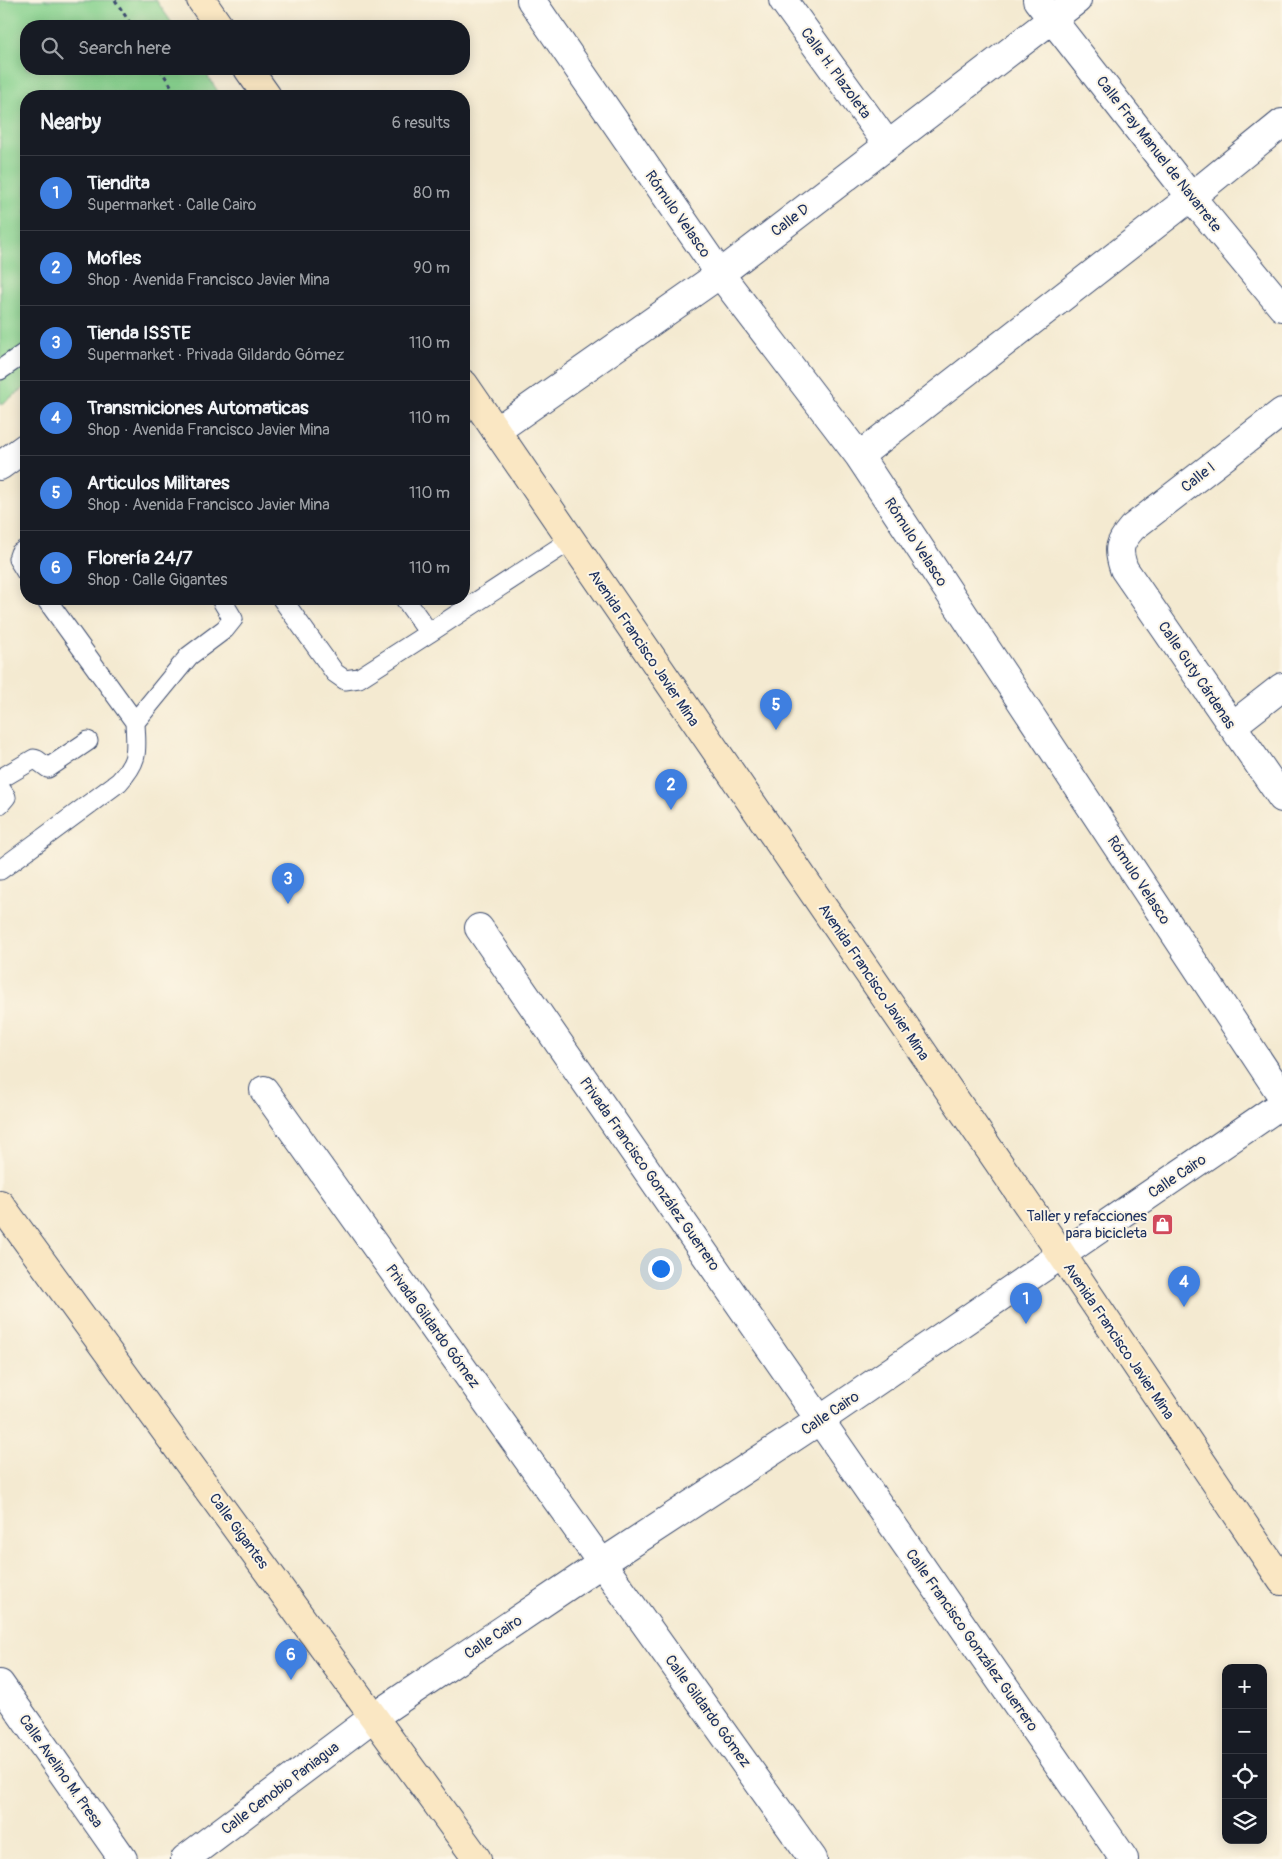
<!DOCTYPE html>
<html lang="en">
<head>
<meta charset="utf-8">
<style>
	body { margin:0; font-family:Pangolin,sans-serif; background:#242831; color:#f1f3f6 }
	.controls { position:absolute; right:15px; bottom:15px; display:grid; overflow:hidden; border-radius:10px; box-shadow:0 2px 12px #0003 }
	.controls button { width:45px; height:45px; display:grid; place-items:center; padding:0; border:0; border-bottom:1px solid #363941; background:#171b24; color:#f1f3f6; font:25px sans-serif }
	.you { position:absolute; left:660px; top:1268px; width:18px; height:18px; margin:-12px; border:4px solid #fff; border-radius:50%; background:#1a73e8; box-shadow:0 0 0 8px #1a73e833 }
	.badge { display:grid; place-items:center; width:32px; height:32px; border-radius:50%; background:#d1495b; color:#fff; font-size:16px; font-weight:700 }
	.pin { position:absolute; translate:-50% -41px; filter:drop-shadow(0 1px 2px #0008) }
	.pin::after { content:''; position:absolute; top:26px; width:18px; height:15px; background:inherit; clip-path:polygon(0 0,100% 0,50% 100%) }
	.list { margin:0; padding:0; list-style:none }
	h2 { display:flex; justify-content:space-between; align-items:center; height:65px; margin:0; padding:0 20px; font-size:21px }
	h2 small { font-size:16px; font-weight:400; color:#9ea1a6 }
	.list li { display:grid; grid-template-columns:32px 1fr auto; gap:15px; align-items:center; box-sizing:border-box; height:75px; padding:0 20px; border-top:1px solid #363941 }
	.list b { display:block; font-size:19px; white-space:nowrap }
	.list p { margin:0; font-size:16px; white-space:nowrap; color:#9ea1a6 }
	.list em { font-size:16px; font-style:normal; color:#9ea1a6 }
	.icon { flex:none; width:28px; height:28px; fill:none; stroke:currentColor; stroke-width:2; stroke-linecap:round; stroke-linejoin:round }
	.map { position:relative; flex:none; width:1282px; height:1859px; overflow:hidden }
	.search { position:absolute; background:#171b24; box-shadow:0 2px 12px #0003; left:20px; top:20px; width:450px; height:55px; display:flex; align-items:center; gap:12px; box-sizing:border-box; padding:0 18px; border-radius:20px; color:#9ea1a6; font-size:19px }
	.panel { position:absolute; background:#171b24; box-shadow:0 2px 12px #0003; left:20px; top:90px; width:450px; height:515px; border-radius:20px }
	.map>svg:first-child { display:block }
</style>
</head>
<body>
<div class="map">
<svg width="1282" height="1859" viewBox="0 0 1282 1859">
	<rect width="100%" height="100%" fill="#fcf5e5"/>
	<filter id="ink" filterUnits="userSpaceOnUse"><feTurbulence type="fractalNoise" baseFrequency=".02" numOctaves="2"/><feDisplacementMap in="SourceGraphic" scale="10" xChannelSelector="R" yChannelSelector="G"/><feConvolveMatrix kernelMatrix="1 2 1 2 8 2 1 2 1" color-interpolation-filters="sRGB"/></filter>
	<filter id="wash" filterUnits="userSpaceOnUse"><feTurbulence type="fractalNoise" baseFrequency=".0096" numOctaves="4" result="noise"/><feDisplacementMap in="SourceGraphic" scale="20" xChannelSelector="R" yChannelSelector="G"/><feGaussianBlur stdDeviation="1.12" result="paint"/><feColorMatrix in="noise" values="0 0 0 0 0 0 0 0 0 0 0 0 0 0 0 0 0 1.4 0 .05"/><feComposite in="paint" operator="in"/></filter>
	<g filter="url(#wash)">
		<rect width="100%" height="100%" fill="#f4ead1"/>
		<path fill="#88d28f" stroke="#528076" d="M 0,0 L 156,0 L 174,26 L 26,26 L 26,69 L 203,69 L 221,96 L 26,96 L 26,387 L 0,405 Z"/>
	</g>
	<g filter="url(#ink)">
		<g fill="none" stroke-linecap="round" stroke-linejoin="round">
			<defs>
				<path id="service" d="M 0,370 L 26,352
					M 26,549 L 20,553 L 18,559 L 26,572
					M 46,599 L 135,722
					M 282,599 L 335,673 L 345,680 L 359,678 L 429,633
					M 405,599 L 429,633 L 571,540
					M 0,779 L 34,759 L 37,760 L 48,768 L 88,741
					M 0,788 L 6,797 L 0,804
					M 0,870 L 119,782 C 140,759 136,751 135,722 L 189,656 L 225,629 L 233,619 L 221,599"/>
				<path id="minor" d="M 531,0 L 720,274 L 859,456 L 1282,1096
					M 783,0 L 888,145
					M 1037,0 L 1191,197 L 1282,307
					M 1282,412 L 1132,528 C 1119,543 1117,549 1124,569 L 1282,798
					M 496,431 L 720,274 L 1077,0
					M 859,456 L 1191,197 L 1282,123
					M 0,466 L 26,447
					M 1232,726 L 1282,687
					M 479,928 L 1124,1859
					M 264,1090 L 813,1859
					M 0,1684 L 123,1859
					M 185,1859 L 375,1716 L 602,1563 L 820,1420 L 1282,1104"/>
				<path id="secondary" d="M 201,0 L 219,26
					M 248,69 L 267,96
					M 464,384 L 1062,1255 L 1282,1581
					M 0,1204 L 477,1859"/>
			</defs>
			<use href="#service" stroke="#3c4b6f" stroke-width="21"/>
			<use href="#minor" stroke="#3c4b6f" stroke-width="30"/>
			<use href="#secondary" stroke="#3c4b6f" stroke-width="30"/>
			<path stroke="#3c4b6f" stroke-width="3" stroke-dasharray="4 4" stroke-linecap="butt" d="M 115,0 L 132,26
				M 160,69 L 178,96"/>
			<use href="#service" stroke="#fff" stroke-width="19"/>
			<use href="#minor" stroke="#fff" stroke-width="28"/>
			<use href="#secondary" stroke="#fae7c3" stroke-width="28"/>
		</g>
	</g>
	<defs>
		<symbol id="shop-square" viewBox="-11 -11 22 22"><rect x="-9" y="-9" width="18" height="18" rx="4" fill="#d1495b" stroke="#fcf5e5"/><path d="M-5-2.5h2.3a2.7 3.5 0 0 1 5.4 0H5L5.5 6h-11ZM-1.5-2.5h3a1.5 2.3 0 0 0-3 0Z" fill="#fff"/></symbol>
	</defs>
	<g fill-rule="evenodd">
		<use href="#shop-square" x="1150" y="1212" width="25" height="25"/>
	</g>
	<g text-anchor="middle" stroke-width="4" stroke-linejoin="round" paint-order="stroke">
		<g font-size="15" fill="#1b2f5e" stroke="#fcf5e5">
			<text transform="translate(836 73) rotate(54)" y="5">Calle H. Plazoleta</text>
			<text transform="translate(1159 154) rotate(52)" y="5">Calle Fray Manuel de Navarrete</text>
			<text transform="translate(678 214) rotate(55)" y="5">Rómulo Velasco</text>
			<text transform="translate(790 220) rotate(-37)" y="5">Calle D</text>
			<text transform="translate(1198 477) rotate(-38)" y="5">Calle I</text>
			<text transform="translate(916 542) rotate(57)" y="5">Rómulo Velasco</text>
			<text transform="translate(644 648) rotate(56)" y="5">Avenida Francisco Javier Mina</text>
			<text transform="translate(1197 675) rotate(56)" y="5">Calle Guty Cárdenas</text>
			<text transform="translate(1139 880) rotate(57)" y="5">Rómulo Velasco</text>
			<text transform="translate(874 982) rotate(56)" y="5">Avenida Francisco Javier Mina</text>
			<text transform="translate(650 1174) rotate(55)" y="5">Privada Francisco González Guerrero</text>
			<text transform="translate(1177 1176) rotate(-34)" y="5">Calle Cairo</text>
			<text transform="translate(433 1326) rotate(54)" y="5">Privada Gildardo Gómez</text>
			<text transform="translate(1119 1341) rotate(56)" y="5">Avenida Francisco Javier Mina</text>
			<text transform="translate(830 1413) rotate(-34)" y="5">Calle Cairo</text>
			<text transform="translate(239 1531) rotate(54)" y="5">Calle Gigantes</text>
			<text transform="translate(493 1637) rotate(-34)" y="5">Calle Cairo</text>
			<text transform="translate(972 1640) rotate(55)" y="5">Calle Francisco González Guerrero</text>
			<text transform="translate(708 1711) rotate(54)" y="5">Calle Gildardo Gómez</text>
			<text transform="translate(61 1771) rotate(55)" y="5">Calle Avelino M. Presa</text>
			<text transform="translate(280 1788) rotate(-37)" y="5">Calle Cenobio Paniagua</text>
		</g>
		<g font-size="15" fill="#1b2f5e" stroke="#fcf5e5" text-anchor="end">
			<text x="1147" y="1221">Taller y refacciones<tspan x="1147" dy="17">para bicicleta</tspan></text>
		</g>
	</g>
</svg>
<div class="controls">
<button>+</button>
<button>−</button>
<button><svg class="icon" aria-label="locate" viewBox="0 0 24 24"><circle cx="12" cy="12" r="6"/><path d="M12 2v4M12 18v4M2 12h4M18 12h4"/></svg></button>
<button><svg class="icon" aria-label="layers" viewBox="0 0 24 24"><path d="M12 4l9 5-9 5-9-5zM3 14l9 5 9-5"/></svg></button>
</div>
<div class="you"></div>
<div class="pin badge" style="left:1026px;top:1324px;background:#3f7fe0">1</div>
<div class="pin badge" style="left:671px;top:810px;background:#3f7fe0">2</div>
<div class="pin badge" style="left:288px;top:904px;background:#3f7fe0">3</div>
<div class="pin badge" style="left:1184px;top:1307px;background:#3f7fe0">4</div>
<div class="pin badge" style="left:776px;top:730px;background:#3f7fe0">5</div>
<div class="pin badge" style="left:291px;top:1680px;background:#3f7fe0">6</div>
<div class="search"><svg class="icon" aria-label="search" viewBox="0 0 24 24"><circle cx="10" cy="10" r="6"/><path d="M15 15l6 6"/></svg>Search here</div>
<section class="panel">
<h2>Nearby<small>6 results</small></h2>
<ul class="list">
<li><span class="badge" style="background:#3f7fe0">1</span><div><b>Tiendita</b><p>Supermarket · Calle Cairo</p></div><em>80 m</em></li>
<li><span class="badge" style="background:#3f7fe0">2</span><div><b>Mofles</b><p>Shop · Avenida Francisco Javier Mina</p></div><em>90 m</em></li>
<li><span class="badge" style="background:#3f7fe0">3</span><div><b>Tienda ISSTE</b><p>Supermarket · Privada Gildardo Gómez</p></div><em>110 m</em></li>
<li><span class="badge" style="background:#3f7fe0">4</span><div><b>Transmiciones Automaticas</b><p>Shop · Avenida Francisco Javier Mina</p></div><em>110 m</em></li>
<li><span class="badge" style="background:#3f7fe0">5</span><div><b>Articulos Militares</b><p>Shop · Avenida Francisco Javier Mina</p></div><em>110 m</em></li>
<li><span class="badge" style="background:#3f7fe0">6</span><div><b>Florería 24/7</b><p>Shop · Calle Gigantes</p></div><em>110 m</em></li>
</ul>
</section>
</div>
</body>
</html>
